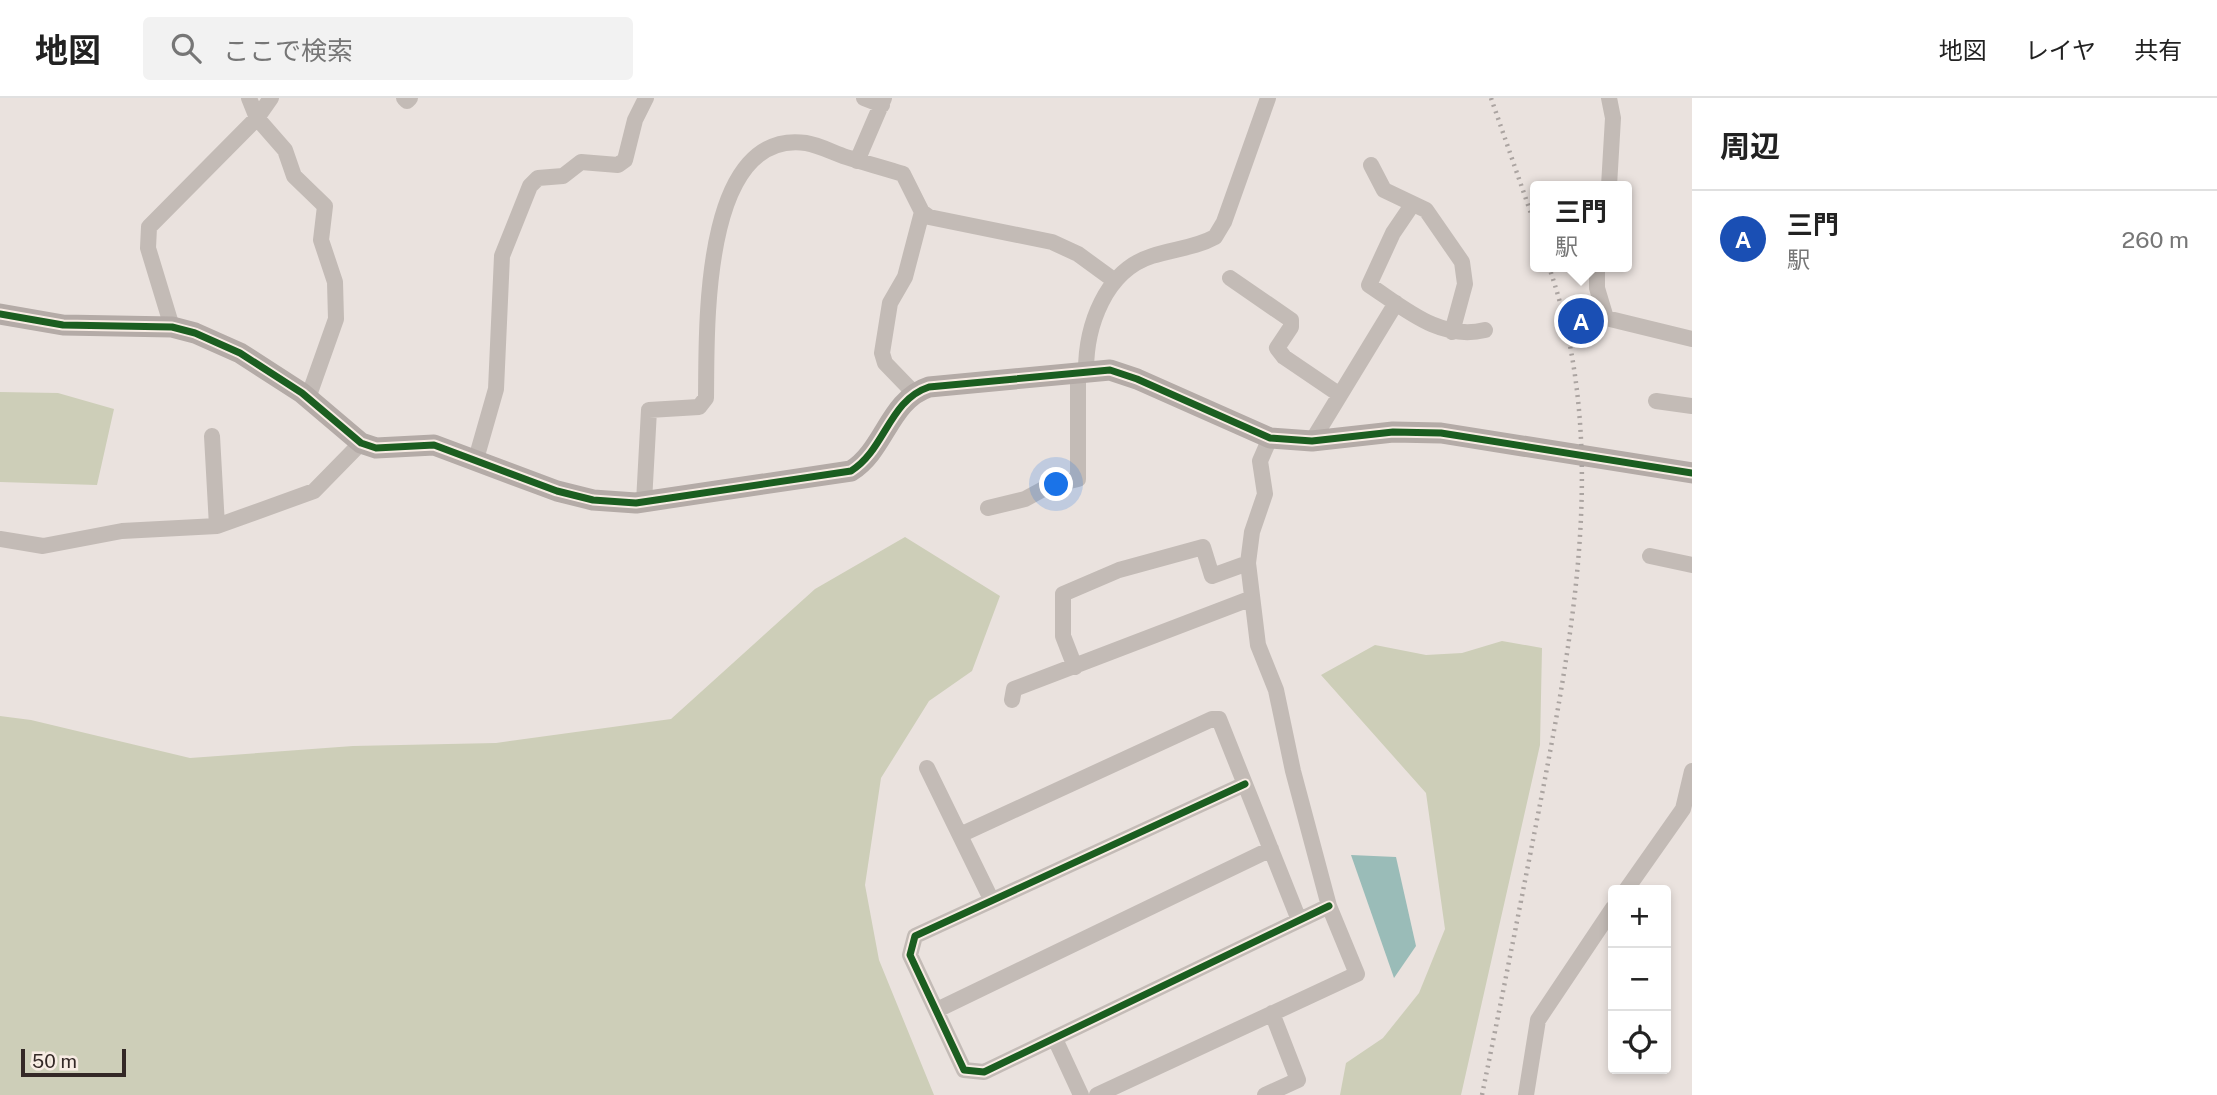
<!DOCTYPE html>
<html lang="ja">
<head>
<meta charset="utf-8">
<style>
	body { margin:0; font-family:"Public Sans","Noto Sans JP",sans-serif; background:#f2f2f2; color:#222 }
	.controls { position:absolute; right:21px; bottom:21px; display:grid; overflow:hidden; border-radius:7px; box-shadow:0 4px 10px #0003 }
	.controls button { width:63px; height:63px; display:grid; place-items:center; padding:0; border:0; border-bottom:2px solid #e0e0e0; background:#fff; color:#222; font:35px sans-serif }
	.scale { position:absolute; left:21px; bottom:18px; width:105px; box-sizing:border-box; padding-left:7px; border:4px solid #332826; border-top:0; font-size:19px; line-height:24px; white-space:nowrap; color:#332826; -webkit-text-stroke:5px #f8ece4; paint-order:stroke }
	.you { position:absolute; left:1057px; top:387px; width:24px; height:24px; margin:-18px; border:5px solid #fff; border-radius:50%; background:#1a73e8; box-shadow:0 0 0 10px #1a73e833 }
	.badge { display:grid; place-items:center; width:46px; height:46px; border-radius:50%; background:#736966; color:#fff; font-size:23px; font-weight:700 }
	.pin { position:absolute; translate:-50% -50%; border:4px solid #fff; box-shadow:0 2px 7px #0006 }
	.popup { position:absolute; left:1530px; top:83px; width:102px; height:91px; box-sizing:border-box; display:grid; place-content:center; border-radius:7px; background:#fff; filter:drop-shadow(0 2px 5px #0005); font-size:23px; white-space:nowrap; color:#767676 }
	.popup b { font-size:26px; color:#222 }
	.popup::after { content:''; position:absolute; left:50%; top:100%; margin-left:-14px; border:14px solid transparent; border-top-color:#fff }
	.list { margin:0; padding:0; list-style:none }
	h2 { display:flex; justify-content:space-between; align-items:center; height:91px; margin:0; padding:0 28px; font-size:30px }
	h2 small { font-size:23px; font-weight:400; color:#767676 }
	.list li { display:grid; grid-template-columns:46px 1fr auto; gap:21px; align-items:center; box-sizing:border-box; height:98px; padding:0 28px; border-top:2px solid #e0e0e0 }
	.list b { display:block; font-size:26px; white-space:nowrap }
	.list p { margin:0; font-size:23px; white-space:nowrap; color:#767676 }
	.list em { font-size:23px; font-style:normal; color:#767676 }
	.icon { flex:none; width:38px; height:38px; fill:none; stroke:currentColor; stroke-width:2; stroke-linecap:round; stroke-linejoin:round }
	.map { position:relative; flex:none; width:1692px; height:997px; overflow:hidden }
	header { display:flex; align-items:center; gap:42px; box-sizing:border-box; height:98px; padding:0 35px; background:#fff; border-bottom:2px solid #e0e0e0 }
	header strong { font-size:33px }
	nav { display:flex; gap:38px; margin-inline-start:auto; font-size:24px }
	.search { width:490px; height:63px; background:#f2f2f2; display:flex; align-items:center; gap:18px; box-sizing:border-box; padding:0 24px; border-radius:7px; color:#767676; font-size:26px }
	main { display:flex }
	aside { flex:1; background:#fff }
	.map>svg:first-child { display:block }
</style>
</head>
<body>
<header>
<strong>地図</strong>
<div class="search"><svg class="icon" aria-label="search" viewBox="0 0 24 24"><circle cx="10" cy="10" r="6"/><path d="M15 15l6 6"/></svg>ここで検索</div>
<nav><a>地図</a><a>レイヤ</a><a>共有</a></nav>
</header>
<main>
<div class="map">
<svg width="1692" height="997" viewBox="0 0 1692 997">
	<rect width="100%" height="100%" fill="#eae2de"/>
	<path fill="#cdceb8" d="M 0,294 L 58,295 L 114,311 L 97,387 L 0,384 Z
		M 905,439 L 1000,498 L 972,573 L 929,603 L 881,680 L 865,787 L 879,862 L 934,997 L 0,997 L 0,618 L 31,622 L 190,660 L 353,648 L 496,645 L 671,621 L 815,491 Z
		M 1502,543 L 1542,550 L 1540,647 L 1461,997 L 1340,997 L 1346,965 L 1383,940 L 1419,895 L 1445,831 L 1426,695 L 1321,577 L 1375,547 L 1426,557 L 1462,555 Z"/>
	<path fill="#9abcb8" d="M 1351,757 L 1396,759 L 1416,848 L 1394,880 Z"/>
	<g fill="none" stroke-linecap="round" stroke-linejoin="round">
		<path stroke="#c3bbb6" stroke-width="16" d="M 249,0 L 257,20 L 285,52 L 294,78 L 325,108 L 321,142 L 335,184 L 336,221 L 308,300
			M 404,0 L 407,3 L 410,0
			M 864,0 L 882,7
			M 1609,0 L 1613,20 L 1609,88
			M 857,63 L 884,0
			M 1371,67 L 1384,92 L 1426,112 L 1462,164 L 1465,186 L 1452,234
			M 1412,107 L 1393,135 L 1369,187 C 1404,210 1440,243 1485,232
			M 1597,169 L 1597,190 L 1606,220 L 1692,241
			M 1230,180 L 1291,222 L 1291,229 L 1277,250 L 1284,259 L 1340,297
			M 172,229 L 148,150 L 149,129 L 257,20 L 271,0
			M 1086,273 C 1086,228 1105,173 1152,158 C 1173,151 1195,150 1215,139 L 1224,124 L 1268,0
			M 913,294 L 885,265 L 882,255 L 890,205 L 905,179 L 922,114
			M 1656,303 L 1692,308
			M 212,338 L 217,428
			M 1312,343 L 1396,205
			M 476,361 L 496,291 L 502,158 L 530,88 L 538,80 L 563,78 L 581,64 L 618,67 L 625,62 L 635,22 L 646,0
			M 644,404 L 649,312 L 699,309 L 706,300 C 707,235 700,30 806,45 C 819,47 834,55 846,59 C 865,65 884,70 903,76 L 922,114 L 929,119 L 1052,144 L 1078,156 L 1115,183
			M 988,410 L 1025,401 L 1049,388 L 1078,381 L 1078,274
			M 0,441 L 43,448 L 122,433 L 217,428 L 314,393 L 361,345
			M 1650,458 L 1692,467
			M 1075,569 L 1063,538 L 1063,496 L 1119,472 L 1203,449 L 1212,478 L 1248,465
			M 1012,602 L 1014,591 L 1252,500
			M 927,670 L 991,801
			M 1245,686 L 915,838 L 910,857 L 964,972 L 984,974 L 1329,808
			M 960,737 L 1212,621 L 1219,621 L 1299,822
			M 1626,792 L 1683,711 L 1692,673
			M 937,912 L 1271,751
			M 1055,941 L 1081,997
			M 1097,997 L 1357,876 L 1329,808 L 1293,673 L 1276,592 L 1258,547 L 1248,465 L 1252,434 L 1265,396 L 1260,363 L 1270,340
			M 1265,997 L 1298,982 L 1272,915
			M 1526,997 L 1538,922 L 1613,810"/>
		<path stroke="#b4aba7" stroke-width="21" d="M 0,216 L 63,227 L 172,229 L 195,235 L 240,255 L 302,295 L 361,345 L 376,350 L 434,347 L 557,393 L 593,402 L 636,405 L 851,373 C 885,352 889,302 929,289 L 1110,272 L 1137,281 L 1270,340 L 1312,343 L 1393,334 L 1441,335 L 1692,375"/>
		<path stroke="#aba4a1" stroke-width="4.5" stroke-dasharray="2 5" stroke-linecap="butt" d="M 1491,0 L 1536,130
			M 1482,997 C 1503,895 1523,793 1543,691 C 1576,519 1608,339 1549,169"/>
		<defs>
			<path id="cycleway" d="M 0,216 L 63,227 L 172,229 L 195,235 L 240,255 L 302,295 L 361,345 L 376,350 L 434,347 L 557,393 L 593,402 L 636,405 L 851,373 C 885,352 889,302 929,289 L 1110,272 L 1137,281 L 1270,340 L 1312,343 L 1393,334 L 1441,335 L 1692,375
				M 1245,686 L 915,838 L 910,857 L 964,972 L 984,974 L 1329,808"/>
		</defs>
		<use href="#cycleway" stroke="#f8ece4" stroke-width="11"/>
		<use href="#cycleway" stroke="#1b5e20" stroke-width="7"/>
	</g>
</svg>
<div class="controls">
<button>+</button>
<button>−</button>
<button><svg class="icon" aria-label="locate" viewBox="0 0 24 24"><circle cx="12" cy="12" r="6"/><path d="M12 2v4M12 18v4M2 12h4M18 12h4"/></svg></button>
</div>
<div class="scale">50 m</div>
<div class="you"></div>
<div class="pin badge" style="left:1581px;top:223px;background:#1a4fb4">A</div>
<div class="popup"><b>三門</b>駅</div>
</div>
<aside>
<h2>周辺<small></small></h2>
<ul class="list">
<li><span class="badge" style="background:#1a4fb4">A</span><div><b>三門</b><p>駅</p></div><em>260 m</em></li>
</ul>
</aside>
</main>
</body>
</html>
